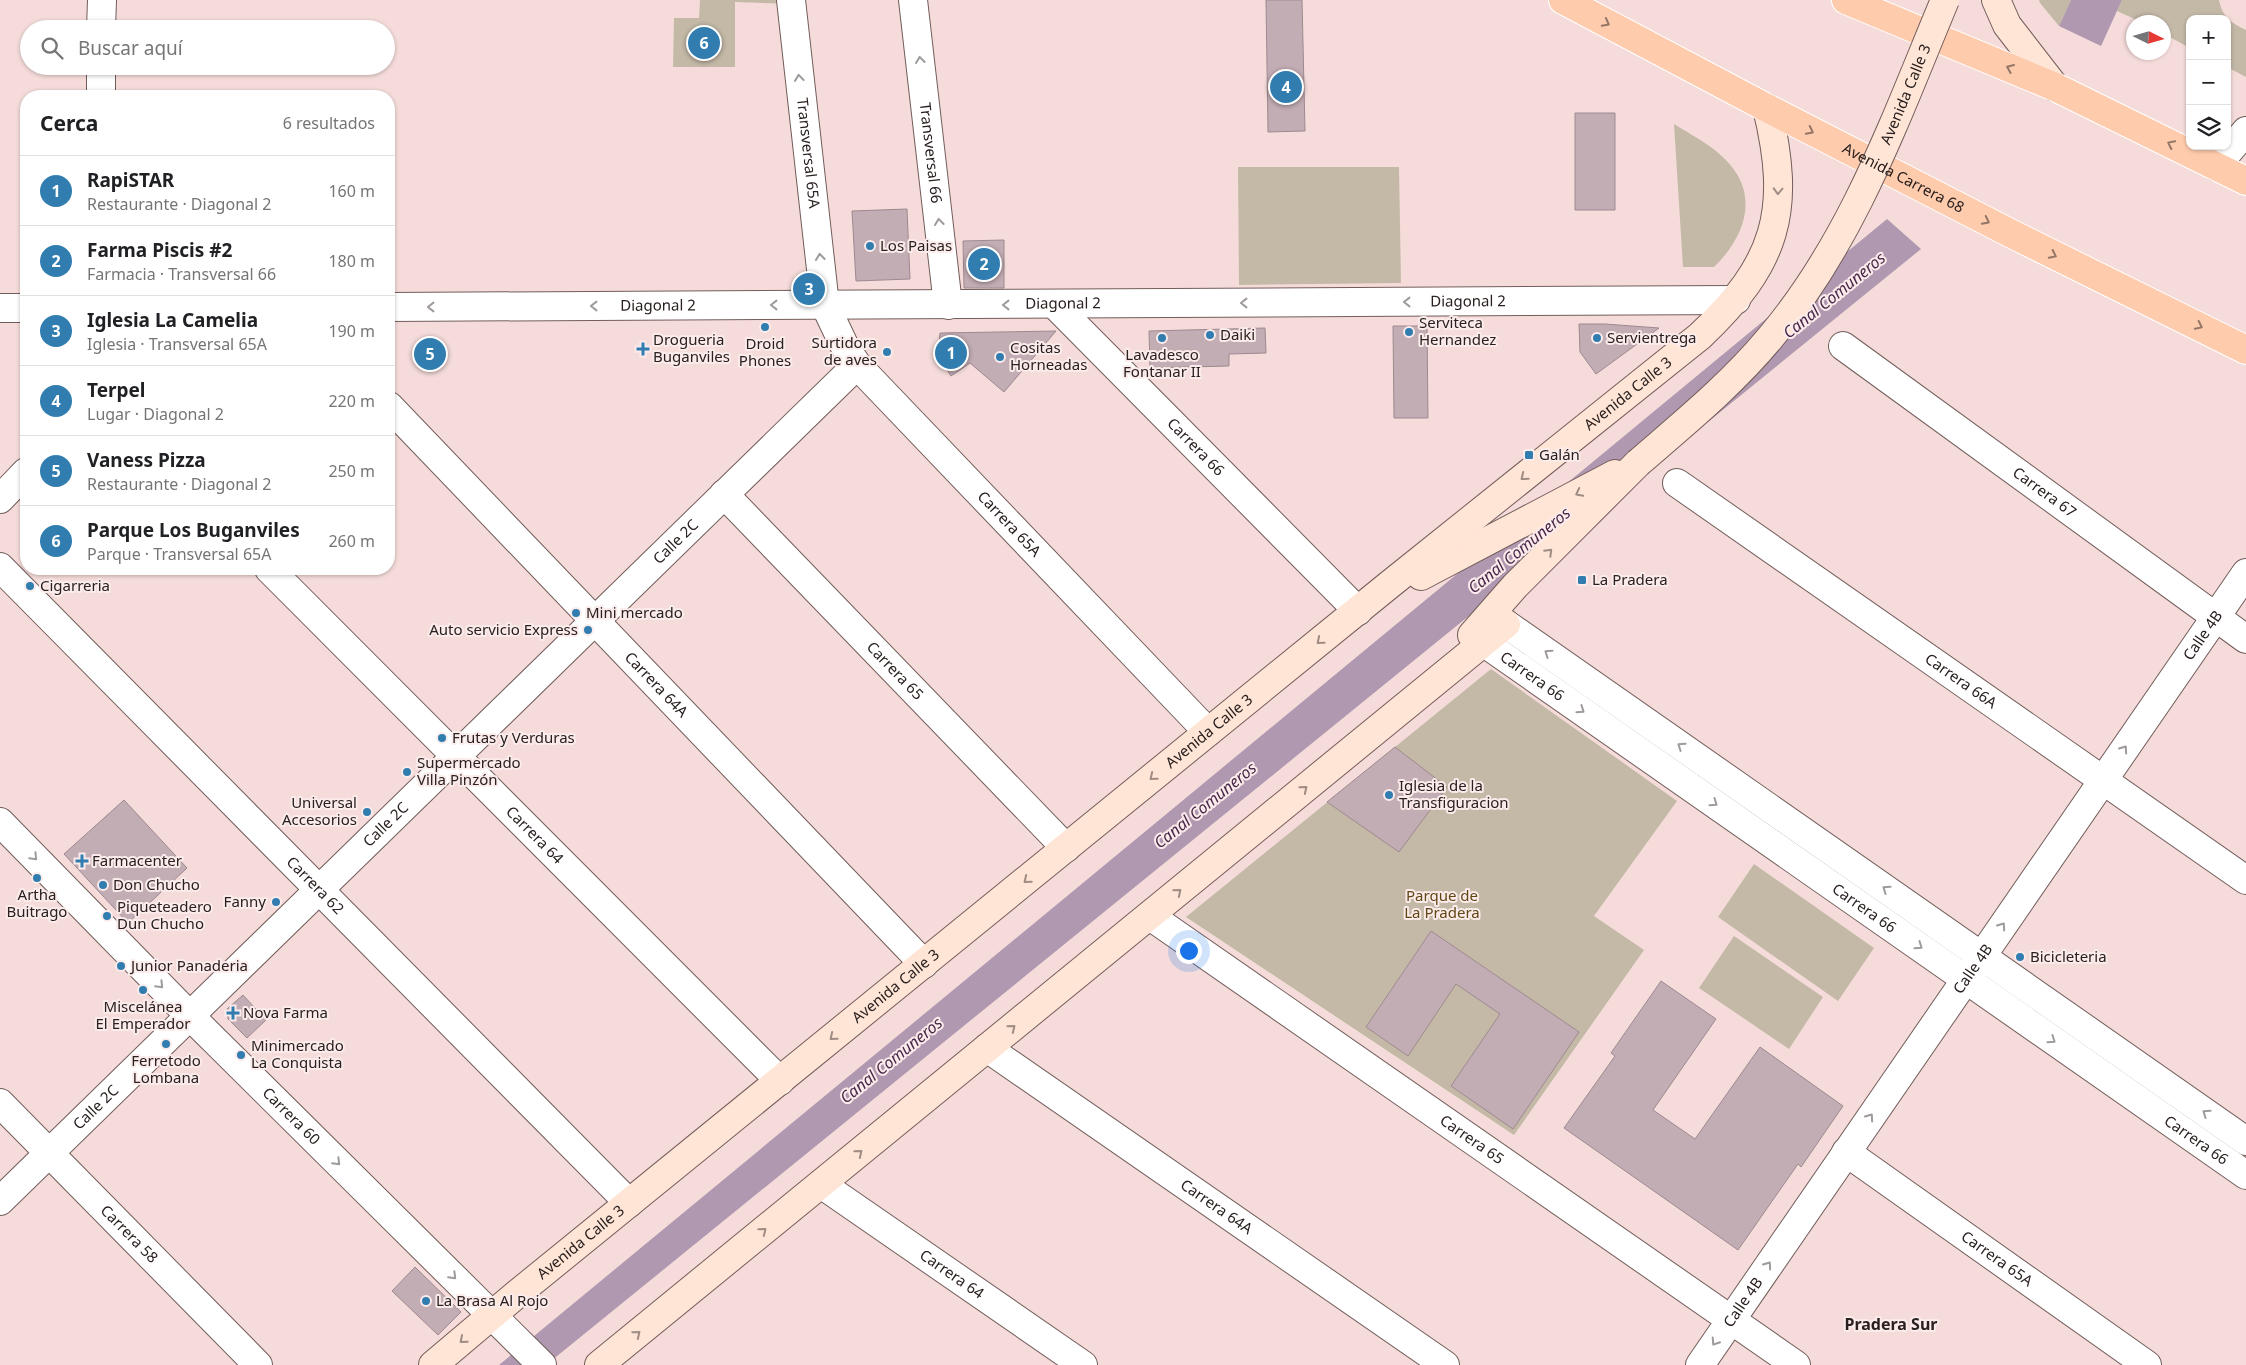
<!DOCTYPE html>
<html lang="es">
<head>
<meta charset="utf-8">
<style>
	body { margin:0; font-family:"Noto Sans",sans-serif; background:#f6f6f6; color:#202124 }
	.controls { position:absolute; right:15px; top:15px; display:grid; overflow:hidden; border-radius:10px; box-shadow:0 1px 4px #0004 }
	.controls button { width:45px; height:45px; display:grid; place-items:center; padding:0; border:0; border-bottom:1px solid #e0e0e0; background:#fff; color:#202124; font:25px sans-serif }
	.compass { position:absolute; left:2126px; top:15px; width:45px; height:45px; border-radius:50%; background:#fff; box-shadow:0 1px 4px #0004; rotate:95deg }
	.you { position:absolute; left:1188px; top:950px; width:18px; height:18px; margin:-12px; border:4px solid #fff; border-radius:50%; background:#1a73e8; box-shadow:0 0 0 8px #1a73e833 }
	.badge { display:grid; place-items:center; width:32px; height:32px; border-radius:50%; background:#317db0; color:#fff; font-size:16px; font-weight:700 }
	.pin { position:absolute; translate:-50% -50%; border:2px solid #fff; box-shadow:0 1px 5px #0006 }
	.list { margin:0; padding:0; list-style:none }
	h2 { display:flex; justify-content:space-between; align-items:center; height:65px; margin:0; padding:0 20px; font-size:21px }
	h2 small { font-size:16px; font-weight:400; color:#757577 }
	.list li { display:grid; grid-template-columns:32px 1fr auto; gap:15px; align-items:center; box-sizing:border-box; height:70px; padding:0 20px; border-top:1px solid #e0e0e0 }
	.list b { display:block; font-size:19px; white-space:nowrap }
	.list p { margin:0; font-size:16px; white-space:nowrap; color:#757577 }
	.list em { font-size:16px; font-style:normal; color:#757577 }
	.icon { flex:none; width:28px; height:28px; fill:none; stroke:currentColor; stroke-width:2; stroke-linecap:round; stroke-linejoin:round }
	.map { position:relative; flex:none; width:2246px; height:1365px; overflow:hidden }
	.search { position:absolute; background:#fff; box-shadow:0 1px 4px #0004; left:20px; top:20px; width:375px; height:55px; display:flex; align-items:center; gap:12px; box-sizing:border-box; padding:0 18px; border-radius:28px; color:#757577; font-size:19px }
	.panel { position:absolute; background:#fff; box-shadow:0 1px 4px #0004; left:20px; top:90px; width:375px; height:485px; border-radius:20px }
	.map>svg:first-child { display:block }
</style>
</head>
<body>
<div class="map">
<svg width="2246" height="1365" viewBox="0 0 2246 1365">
	<rect width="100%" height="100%" fill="#f5dcda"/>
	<path fill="#c4b9a7" d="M 700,0 L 793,0 L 794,4 L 735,2 L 735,67 L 673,67 L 674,18 L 699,18 Z
		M 2039,0 L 2071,0 L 2059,26 L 2040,3 Z
		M 2122,0 L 2219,0 C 2223,18 2230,22 2246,30 L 2246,77 L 2227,67 L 2227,19 L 2190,19 L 2190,48 L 2164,34 L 2164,22 L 2141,22 L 2117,11 Z
		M 1674,124 C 1695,137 1721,150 1735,171 C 1758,205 1740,242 1714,267 L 1683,267 Z
		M 1238,167 L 1399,167 L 1401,283 L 1239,285 Z
		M 1491,669 L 1677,801 L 1594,916 L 1644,950 L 1514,1135 L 1186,917 Z
		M 1754,864 L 1874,948 L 1838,1001 L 1718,917 Z
		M 1734,936 L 1823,997 L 1789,1049 L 1699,988 Z"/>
	<path fill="#b098b0" d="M 2071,0 L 2122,0 L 2101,46 L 2059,26 Z
		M 1887,219 L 1921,249 L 546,1365 L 499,1365 Z"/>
	<path fill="#c3adb4" stroke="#9e8990" d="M 1266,0 L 1302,0 L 1305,131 L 1268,132 Z
		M 1575,113 L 1615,113 L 1615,210 L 1575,210 Z
		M 907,209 L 910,279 L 856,281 L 852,211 Z
		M 1004,240 L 1004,288 L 964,288 L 963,241 Z
		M 1579,324 L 1605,324 L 1659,328 L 1596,374 L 1580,352 Z
		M 1393,326 L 1427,326 L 1428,418 L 1394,418 Z
		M 1265,328 L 1266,353 L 1229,354 L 1229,366 L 1150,368 L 1149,331 Z
		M 1056,331 L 1004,392 L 970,363 L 951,376 L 938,356 L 940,333 Z
		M 1395,747 L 1447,787 L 1399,852 L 1327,802 Z
		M 124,800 L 187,868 L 128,923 L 64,854 Z
		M 1431,931 L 1579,1032 L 1513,1129 L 1451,1086 L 1500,1014 L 1456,984 L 1408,1056 L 1366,1027 Z
		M 1661,981 L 1716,1019 L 1653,1110 L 1695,1139 L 1760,1047 L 1843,1106 L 1801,1167 L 1798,1164 L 1738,1250 L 1564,1128 L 1615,1056 L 1611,1053 Z
		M 243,995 L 266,1020 L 247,1038 L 228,1019 L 227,1009 Z
		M 415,1267 L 461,1312 L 438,1335 L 392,1291 Z"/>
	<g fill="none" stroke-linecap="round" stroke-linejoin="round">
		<defs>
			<g id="minor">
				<path id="s1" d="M 791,0 L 825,305 L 844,345 L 857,365 L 1208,732"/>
				<path id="s2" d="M 913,0 L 948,305"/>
				<path d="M 101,29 L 102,0"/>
				<path d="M 101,96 L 101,66"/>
				<path d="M 2216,166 L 2246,131"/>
				<path id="s3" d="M 1055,305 L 1358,611"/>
				<path id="s4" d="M 1843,346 L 2246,639"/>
				<path id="s5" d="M 389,406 L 924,964"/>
				<path id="s6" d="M 1677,483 L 2246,880"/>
				<path id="s7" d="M 724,494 L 1066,848"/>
				<path d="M 0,499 L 26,472"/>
				<path id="s8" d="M 0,567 L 629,1203"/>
				<path id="s9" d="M 269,569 L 780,1081"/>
				<path id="s10" d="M 1150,916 L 1796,1365"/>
				<path id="s11" d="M 987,1048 L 1445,1365"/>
				<path id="s12" d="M 0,1103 L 258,1365"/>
				<path id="s13" d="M 1846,1152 L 2147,1365"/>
				<path id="s14" d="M 821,1184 L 1083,1365"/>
				<path id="s15" d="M 0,1201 L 857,365"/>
				<path id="s16" d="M 1700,1365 L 2246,573"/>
			</g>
			<g id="tertiary">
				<path id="s17" d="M 389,307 L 1736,300"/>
				<path d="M 0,308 L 26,308"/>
				<path d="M 1506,624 L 2246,1141"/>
				<path id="s18" d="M 1483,642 L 2246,1175"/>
				<path id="s19" d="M 0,822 L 190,1016 L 542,1365"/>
			</g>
			<g id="secondary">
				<path d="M 1996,0 L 2007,25 L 2055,87"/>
				<path d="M 1421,576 L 1615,474"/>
				<path d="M 1472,635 L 1515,586 L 1638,463"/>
				<path id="s20" d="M 433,1365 L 517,1294 L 1389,585 L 1700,336 C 1777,263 1792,211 1767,108"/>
				<path d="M 599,1365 L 1506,624"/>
			</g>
			<g id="primary">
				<path id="s21" d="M 1563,0 L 1767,108 L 2010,233 L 2246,350"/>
				<path d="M 1846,0 L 2055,87 L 2246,181"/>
			</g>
		</defs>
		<use href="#minor" stroke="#725d5b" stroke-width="30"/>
		<use href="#tertiary" stroke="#725d5b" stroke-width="30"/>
		<use href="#secondary" stroke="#725d5b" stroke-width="30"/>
		<use href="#primary" stroke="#fff" stroke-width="30"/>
		<use href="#minor" stroke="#fff" stroke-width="28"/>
		<use href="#tertiary" stroke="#fff" stroke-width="28"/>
		<use href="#secondary" stroke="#ffe5d6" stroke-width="28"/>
		<use href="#primary" stroke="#fecbad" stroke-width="28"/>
		<defs>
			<g id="secondary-bridge">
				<path id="s22" d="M 1638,463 C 1684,423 1731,385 1770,338 C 1853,240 1896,117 1945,0"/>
			</g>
		</defs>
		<use href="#secondary-bridge" stroke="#725d5b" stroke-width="30" stroke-linecap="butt"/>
		<use href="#secondary-bridge" stroke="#ffe5d6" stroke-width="28"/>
	</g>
	<defs><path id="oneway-chevron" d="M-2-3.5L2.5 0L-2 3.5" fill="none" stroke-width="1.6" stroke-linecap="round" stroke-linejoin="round" transform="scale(1.25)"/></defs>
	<g stroke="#947666">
		<use href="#oneway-chevron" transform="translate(1606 23) rotate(28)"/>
		<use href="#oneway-chevron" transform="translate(2010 68) rotate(-157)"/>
		<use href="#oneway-chevron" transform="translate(1810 131) rotate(27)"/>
		<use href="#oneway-chevron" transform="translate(2171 144) rotate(-154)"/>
		<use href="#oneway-chevron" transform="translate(1986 221) rotate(27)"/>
		<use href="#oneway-chevron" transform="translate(2053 255) rotate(26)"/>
		<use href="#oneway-chevron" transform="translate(2199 326) rotate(26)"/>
	</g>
	<g stroke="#9f9b9a">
		<use href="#oneway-chevron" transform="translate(920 60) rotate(-97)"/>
		<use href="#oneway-chevron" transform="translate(799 78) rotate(-96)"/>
		<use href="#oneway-chevron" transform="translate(939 222) rotate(-97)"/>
		<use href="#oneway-chevron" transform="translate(820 257) rotate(-96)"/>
		<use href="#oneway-chevron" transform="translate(1407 302) rotate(180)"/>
		<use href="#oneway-chevron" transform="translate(1244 303) rotate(180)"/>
		<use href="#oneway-chevron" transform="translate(774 305) rotate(180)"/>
		<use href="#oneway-chevron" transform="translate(1006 305) rotate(180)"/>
		<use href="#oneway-chevron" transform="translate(594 306) rotate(180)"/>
		<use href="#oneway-chevron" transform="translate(431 307) rotate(180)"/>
		<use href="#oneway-chevron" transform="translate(1548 653) rotate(-145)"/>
		<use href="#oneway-chevron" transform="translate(1581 710) rotate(35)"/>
		<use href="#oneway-chevron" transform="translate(1681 746) rotate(-145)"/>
		<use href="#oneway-chevron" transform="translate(2124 749) rotate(-55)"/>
		<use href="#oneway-chevron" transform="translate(1714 803) rotate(35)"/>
		<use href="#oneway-chevron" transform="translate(34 857) rotate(46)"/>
		<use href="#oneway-chevron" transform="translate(1886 889) rotate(-145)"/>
		<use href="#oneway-chevron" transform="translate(2002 926) rotate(-55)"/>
		<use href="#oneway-chevron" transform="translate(1919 946) rotate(35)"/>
		<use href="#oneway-chevron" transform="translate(160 985) rotate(46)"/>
		<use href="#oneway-chevron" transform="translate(2052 1040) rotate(35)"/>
		<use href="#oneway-chevron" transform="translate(2206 1113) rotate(-145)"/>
		<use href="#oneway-chevron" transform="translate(1870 1117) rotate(-55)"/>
		<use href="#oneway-chevron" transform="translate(337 1162) rotate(45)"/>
		<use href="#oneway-chevron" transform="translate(1768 1265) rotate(-55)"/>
		<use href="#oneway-chevron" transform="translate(453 1276) rotate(45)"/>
		<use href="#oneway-chevron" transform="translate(1715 1342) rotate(123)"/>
	</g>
	<g stroke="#9f8c84">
		<use href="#oneway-chevron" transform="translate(1778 191) rotate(92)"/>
		<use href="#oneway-chevron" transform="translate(1524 477) rotate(141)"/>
		<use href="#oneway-chevron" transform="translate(1579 493) rotate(153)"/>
		<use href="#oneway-chevron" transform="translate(1549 552) rotate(-45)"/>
		<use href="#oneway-chevron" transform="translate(1320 641) rotate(141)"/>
		<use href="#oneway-chevron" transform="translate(1153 777) rotate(141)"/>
		<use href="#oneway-chevron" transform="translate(1304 789) rotate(-39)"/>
		<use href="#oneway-chevron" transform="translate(1027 880) rotate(141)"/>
		<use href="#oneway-chevron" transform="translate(1178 892) rotate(-39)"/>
		<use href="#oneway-chevron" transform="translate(1012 1028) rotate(-39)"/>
		<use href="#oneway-chevron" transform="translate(833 1037) rotate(141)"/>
		<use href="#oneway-chevron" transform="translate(859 1153) rotate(-39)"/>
		<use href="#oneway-chevron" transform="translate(763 1231) rotate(-39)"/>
		<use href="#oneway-chevron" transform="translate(637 1334) rotate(-39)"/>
		<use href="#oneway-chevron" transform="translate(463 1340) rotate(139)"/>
	</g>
	<g fill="#317db0" stroke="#fbeceb" stroke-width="2">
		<circle cx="870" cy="246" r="5"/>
		<circle cx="765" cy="327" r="5"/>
		<circle cx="1409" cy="332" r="5"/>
		<circle cx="1210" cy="335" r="5"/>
		<circle cx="1162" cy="338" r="5"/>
		<circle cx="1597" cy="338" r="5"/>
		<path d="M640.5 341.5h5v5h5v5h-5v5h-5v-5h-5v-5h5z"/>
		<circle cx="887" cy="352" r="5"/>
		<circle cx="1000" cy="357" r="5"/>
		<rect x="1524" y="450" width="10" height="10" rx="2.5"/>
		<rect x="1577" y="575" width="10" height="10" rx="2.5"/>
		<circle cx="30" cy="586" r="5"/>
		<circle cx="576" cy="613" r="5"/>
		<circle cx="588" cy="630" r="5"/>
		<circle cx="442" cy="738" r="5"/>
		<circle cx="407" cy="772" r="5"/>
		<circle cx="1389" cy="795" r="5"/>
		<circle cx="367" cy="812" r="5"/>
		<path d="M79.5 853.5h5v5h5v5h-5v5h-5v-5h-5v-5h5z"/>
		<circle cx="37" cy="878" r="5"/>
		<circle cx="103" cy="885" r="5"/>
		<circle cx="276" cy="902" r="5"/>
		<circle cx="107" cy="916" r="5"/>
		<circle cx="2020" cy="957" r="5"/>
		<circle cx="121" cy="966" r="5"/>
		<circle cx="143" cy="990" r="5"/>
		<path d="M230.5 1005.5h5v5h5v5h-5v5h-5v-5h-5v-5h5z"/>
		<circle cx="166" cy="1044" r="5"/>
		<circle cx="241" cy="1055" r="5"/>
		<circle cx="426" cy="1301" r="5"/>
	</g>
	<g text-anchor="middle" stroke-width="4" stroke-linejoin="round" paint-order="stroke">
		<g font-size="15" fill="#29201f" stroke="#fbeceb">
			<text dy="5" stroke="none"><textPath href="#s22" startOffset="462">Avenida Calle 3</textPath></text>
			<text dy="5" stroke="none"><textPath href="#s1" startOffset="154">Transversal 65A</textPath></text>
			<text dy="5" stroke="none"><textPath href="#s2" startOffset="154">Transversal 66</textPath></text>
			<text dy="5" stroke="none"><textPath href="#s21" startOffset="384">Avenida Carrera 68</textPath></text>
			<text dy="5" stroke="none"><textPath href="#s17" startOffset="1079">Diagonal 2</textPath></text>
			<text dy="5" stroke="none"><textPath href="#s17" startOffset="674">Diagonal 2</textPath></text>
			<text dy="5" stroke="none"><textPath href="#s17" startOffset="269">Diagonal 2</textPath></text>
			<text dy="5" stroke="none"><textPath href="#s20" startOffset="1540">Avenida Calle 3</textPath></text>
			<text dy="5" stroke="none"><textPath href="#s3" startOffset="200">Carrera 66</textPath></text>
			<text dy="5" stroke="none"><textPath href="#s4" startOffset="249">Carrera 67</textPath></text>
			<text dy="5" stroke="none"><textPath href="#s1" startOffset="595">Carrera 65A</textPath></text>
			<text dy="5" stroke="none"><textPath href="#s15" startOffset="944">Calle 2C</textPath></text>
			<text dy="5" stroke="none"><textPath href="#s16" startOffset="886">Calle 4B</textPath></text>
			<text dy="5" stroke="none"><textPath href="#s7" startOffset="246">Carrera 65</textPath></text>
			<text dy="5" stroke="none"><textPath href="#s18" startOffset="60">Carrera 66</textPath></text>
			<text dy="5" stroke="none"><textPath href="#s6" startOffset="346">Carrera 66A</textPath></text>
			<text dy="5" stroke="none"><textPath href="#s5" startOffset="386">Carrera 64A</textPath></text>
			<text dy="5" stroke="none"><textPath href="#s20" startOffset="1002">Avenida Calle 3</textPath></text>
			<text dy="5" stroke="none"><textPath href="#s15" startOffset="539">Calle 2C</textPath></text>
			<text dy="5" stroke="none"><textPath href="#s9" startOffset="376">Carrera 64</textPath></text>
			<text dy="5" stroke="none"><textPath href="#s8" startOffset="448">Carrera 62</textPath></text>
			<text dy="5" stroke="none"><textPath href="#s18" startOffset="465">Carrera 66</textPath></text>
			<text dy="5" stroke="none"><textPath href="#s16" startOffset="481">Calle 4B</textPath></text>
			<text dy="5" stroke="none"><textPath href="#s20" startOffset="598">Avenida Calle 3</textPath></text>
			<text dy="5" stroke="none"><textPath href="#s15" startOffset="134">Calle 2C</textPath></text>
			<text dy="5" stroke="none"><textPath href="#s19" startOffset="414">Carrera 60</textPath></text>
			<text dy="5" stroke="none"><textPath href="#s10" startOffset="392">Carrera 65</textPath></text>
			<text dy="5" stroke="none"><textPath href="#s18" startOffset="870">Carrera 66</textPath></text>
			<text dy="5" stroke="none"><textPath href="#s11" startOffset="279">Carrera 64A</textPath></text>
			<text dy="5" stroke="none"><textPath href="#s12" startOffset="184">Carrera 58</textPath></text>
			<text dy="5" stroke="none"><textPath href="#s20" startOffset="192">Avenida Calle 3</textPath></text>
			<text dy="5" stroke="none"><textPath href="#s13" startOffset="185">Carrera 65A</textPath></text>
			<text dy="5" stroke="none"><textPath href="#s14" startOffset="159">Carrera 64</textPath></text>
			<text dy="5" stroke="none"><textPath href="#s16" startOffset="76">Calle 4B</textPath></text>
		</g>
		<g font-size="15" fill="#29201f" stroke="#fbeceb" text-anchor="start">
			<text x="880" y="251">Los Paisas</text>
			<text x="1419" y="328">Serviteca<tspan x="1419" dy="17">Hernandez</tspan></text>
			<text x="1220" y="340">Daiki</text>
			<text x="1607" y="343">Servientrega</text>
			<text x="653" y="345">Drogueria<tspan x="653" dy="17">Buganviles</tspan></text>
			<text x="877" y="348" text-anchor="end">Surtidora<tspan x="877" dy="17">de aves</tspan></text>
			<text x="765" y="349" text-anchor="middle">Droid<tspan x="765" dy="17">Phones</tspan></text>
			<text x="1010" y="353">Cositas<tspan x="1010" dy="17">Horneadas</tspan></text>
			<text x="1162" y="360" text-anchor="middle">Lavadesco<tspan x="1162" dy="17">Fontanar II</tspan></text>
			<text x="1539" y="460">Galán</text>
			<text x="1592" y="585">La Pradera</text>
			<text x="40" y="591">Cigarreria</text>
			<text x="586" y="618">Mini mercado</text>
			<text x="578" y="635" text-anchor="end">Auto servicio Express</text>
			<text x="452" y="743">Frutas y Verduras</text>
			<text x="417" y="768">Supermercado<tspan x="417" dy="17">Villa Pinzón</tspan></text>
			<text x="1399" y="791">Iglesia de la<tspan x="1399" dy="17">Transfiguracion</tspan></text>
			<text x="357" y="808" text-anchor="end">Universal<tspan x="357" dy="17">Accesorios</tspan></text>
			<text x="92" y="866">Farmacenter</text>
			<text x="113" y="890">Don Chucho</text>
			<text x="37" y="900" text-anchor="middle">Artha<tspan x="37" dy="17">Buitrago</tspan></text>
			<text x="266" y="907" text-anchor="end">Fanny</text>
			<text x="117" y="912">Piqueteadero<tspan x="117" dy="17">Dun Chucho</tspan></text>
			<text x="2030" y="962">Bicicleteria</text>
			<text x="131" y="971">Junior Panaderia</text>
			<text x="143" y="1012" text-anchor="middle">Miscelánea<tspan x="143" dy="17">El Emperador</tspan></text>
			<text x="243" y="1018">Nova Farma</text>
			<text x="251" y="1051">Minimercado<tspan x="251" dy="17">La Conquista</tspan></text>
			<text x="166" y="1066" text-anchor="middle">Ferretodo<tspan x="166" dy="17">Lombana</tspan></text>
			<text x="436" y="1306">La Brasa Al Rojo</text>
		</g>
		<g font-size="15" fill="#604613" stroke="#fbeceb">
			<text x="1442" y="901">Parque de<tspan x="1442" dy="17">La Pradera</tspan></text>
		</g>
		<g font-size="16" font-style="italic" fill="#49274a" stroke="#fbeceb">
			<text transform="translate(1834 295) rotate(-39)" y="6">Canal Comuneros</text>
			<text transform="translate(1519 550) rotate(-39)" y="6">Canal Comuneros</text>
			<text transform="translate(1205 805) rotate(-39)" y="6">Canal Comuneros</text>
			<text transform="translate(891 1060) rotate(-39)" y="6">Canal Comuneros</text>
		</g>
		<g font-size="16" font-weight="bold" fill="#29201f" stroke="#fbeceb">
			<text x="1891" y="1330">Pradera Sur</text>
		</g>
	</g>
</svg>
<div class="controls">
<button>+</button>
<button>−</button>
<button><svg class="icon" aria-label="layers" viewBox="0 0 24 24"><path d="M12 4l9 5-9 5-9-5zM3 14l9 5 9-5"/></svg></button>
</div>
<svg class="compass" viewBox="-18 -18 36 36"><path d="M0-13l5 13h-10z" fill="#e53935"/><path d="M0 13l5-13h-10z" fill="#757577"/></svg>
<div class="you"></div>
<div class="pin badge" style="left:951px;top:353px">1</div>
<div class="pin badge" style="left:984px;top:264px">2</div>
<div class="pin badge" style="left:809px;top:289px">3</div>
<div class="pin badge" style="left:1286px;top:87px">4</div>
<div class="pin badge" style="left:430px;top:354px">5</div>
<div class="pin badge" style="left:704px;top:43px">6</div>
<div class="search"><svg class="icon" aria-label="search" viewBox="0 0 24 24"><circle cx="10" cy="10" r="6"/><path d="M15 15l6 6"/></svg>Buscar aquí</div>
<section class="panel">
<h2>Cerca<small>6 resultados</small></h2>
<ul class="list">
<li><span class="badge">1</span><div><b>RapiSTAR</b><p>Restaurante · Diagonal 2</p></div><em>160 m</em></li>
<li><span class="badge">2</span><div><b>Farma Piscis #2</b><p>Farmacia · Transversal 66</p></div><em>180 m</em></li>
<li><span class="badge">3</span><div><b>Iglesia La Camelia</b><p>Iglesia · Transversal 65A</p></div><em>190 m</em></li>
<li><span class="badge">4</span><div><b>Terpel</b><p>Lugar · Diagonal 2</p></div><em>220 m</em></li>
<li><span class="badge">5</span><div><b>Vaness Pizza</b><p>Restaurante · Diagonal 2</p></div><em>250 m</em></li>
<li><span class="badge">6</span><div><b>Parque Los Buganviles</b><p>Parque · Transversal 65A</p></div><em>260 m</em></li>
</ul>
</section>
</div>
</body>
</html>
